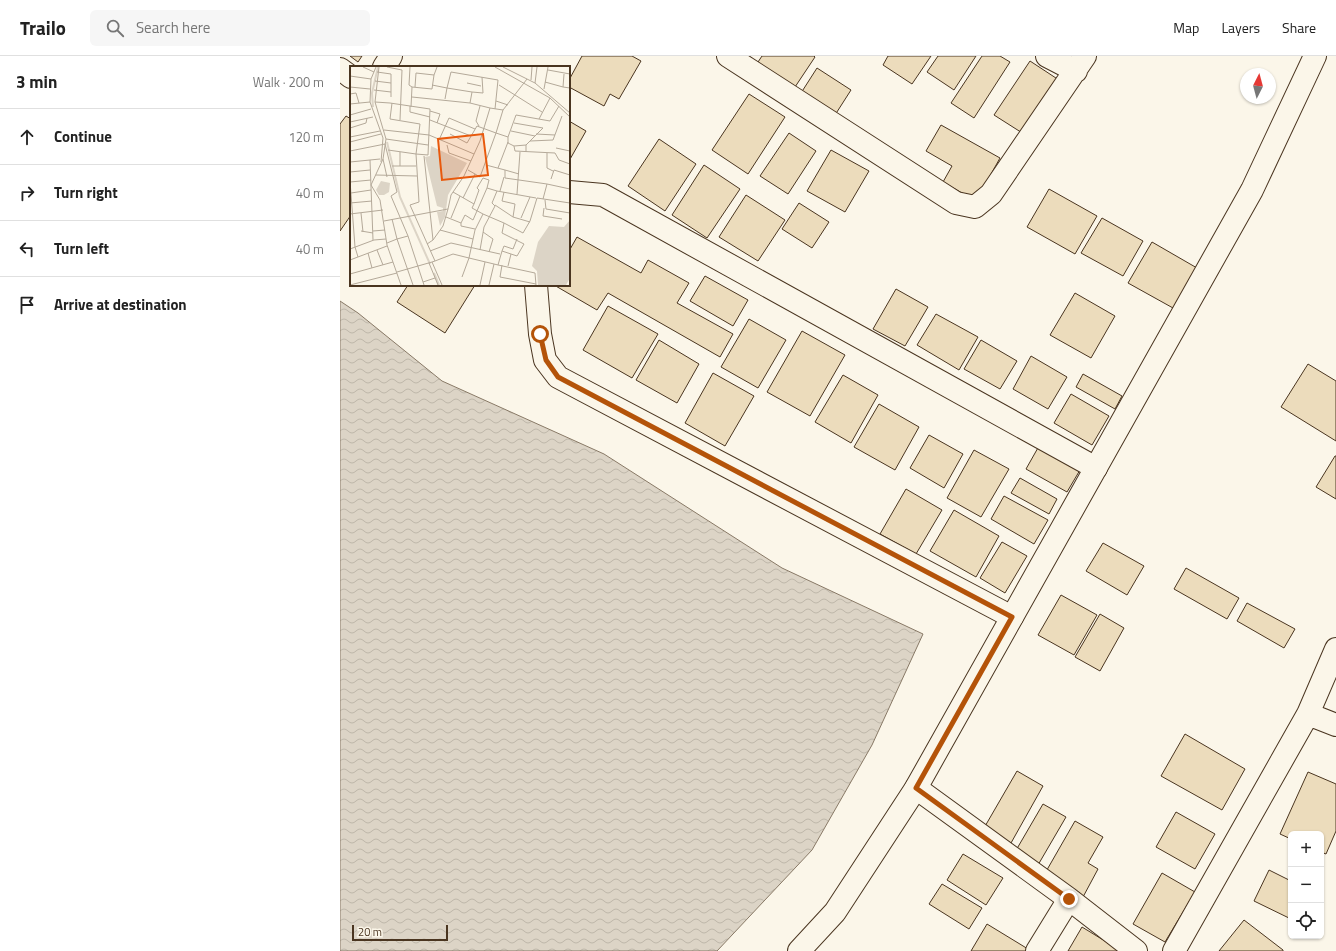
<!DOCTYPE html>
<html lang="en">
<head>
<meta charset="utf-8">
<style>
	body { margin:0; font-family:"Titillium Web",sans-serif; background:#f6f6f6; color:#222 }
	.controls { position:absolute; right:12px; bottom:12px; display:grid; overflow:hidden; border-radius:6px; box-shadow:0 1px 3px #0004 }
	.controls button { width:36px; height:36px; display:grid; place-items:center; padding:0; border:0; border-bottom:1px solid #e0e0e0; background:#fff; color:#222; font:20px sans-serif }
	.compass { position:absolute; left:900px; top:12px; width:36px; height:36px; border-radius:50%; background:#fff; box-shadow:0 1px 3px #0004; rotate:6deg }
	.scale { position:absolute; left:12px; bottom:10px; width:96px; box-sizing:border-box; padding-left:4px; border:2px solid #4a3520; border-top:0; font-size:11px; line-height:14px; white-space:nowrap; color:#4a3520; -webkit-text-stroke:3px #fbf6e9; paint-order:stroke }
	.stop { position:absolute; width:12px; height:12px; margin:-9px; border:3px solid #b45309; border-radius:50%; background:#fff }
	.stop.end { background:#b45309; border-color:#fff; box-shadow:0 1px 4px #0008 }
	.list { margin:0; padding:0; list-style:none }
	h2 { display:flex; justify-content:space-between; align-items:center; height:52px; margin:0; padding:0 16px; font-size:17px }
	h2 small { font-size:13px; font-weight:400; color:#767676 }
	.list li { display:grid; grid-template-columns:26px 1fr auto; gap:12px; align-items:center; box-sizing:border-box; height:56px; padding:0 16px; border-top:1px solid #e0e0e0 }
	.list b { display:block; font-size:15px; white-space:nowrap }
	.list em { font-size:13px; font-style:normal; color:#767676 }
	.icon { flex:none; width:22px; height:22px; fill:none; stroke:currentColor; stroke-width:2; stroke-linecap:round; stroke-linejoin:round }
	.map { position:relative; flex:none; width:996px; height:895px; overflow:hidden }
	header { display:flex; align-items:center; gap:24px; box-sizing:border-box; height:56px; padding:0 20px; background:#fff; border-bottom:1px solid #e0e0e0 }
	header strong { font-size:19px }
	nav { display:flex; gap:22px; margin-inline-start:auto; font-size:14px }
	.search { width:280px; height:36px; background:#f6f6f6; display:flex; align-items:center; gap:10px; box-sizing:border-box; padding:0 14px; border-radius:6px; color:#767676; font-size:15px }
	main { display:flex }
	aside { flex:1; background:#fff }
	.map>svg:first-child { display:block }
</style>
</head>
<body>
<header>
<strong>Trailo</strong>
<div class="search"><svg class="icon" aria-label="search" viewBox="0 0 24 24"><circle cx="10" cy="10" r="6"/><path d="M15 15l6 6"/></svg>Search here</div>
<nav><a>Map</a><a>Layers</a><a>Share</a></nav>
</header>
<main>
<aside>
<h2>3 min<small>Walk · 200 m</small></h2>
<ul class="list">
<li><svg class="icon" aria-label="ahead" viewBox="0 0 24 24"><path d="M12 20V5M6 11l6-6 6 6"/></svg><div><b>Continue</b></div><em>120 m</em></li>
<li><svg class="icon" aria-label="right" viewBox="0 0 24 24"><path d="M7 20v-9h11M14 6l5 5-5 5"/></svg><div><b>Turn right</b></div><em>40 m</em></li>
<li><svg class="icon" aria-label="left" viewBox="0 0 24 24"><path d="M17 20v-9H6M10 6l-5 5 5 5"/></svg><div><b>Turn left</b></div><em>40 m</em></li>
<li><svg class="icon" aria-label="arrive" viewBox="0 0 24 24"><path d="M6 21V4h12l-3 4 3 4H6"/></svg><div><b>Arrive at destination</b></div></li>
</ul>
</aside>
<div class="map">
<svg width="996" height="895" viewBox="0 0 996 895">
	<defs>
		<pattern id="water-waves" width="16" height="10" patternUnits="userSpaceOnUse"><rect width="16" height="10" fill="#dcd4c6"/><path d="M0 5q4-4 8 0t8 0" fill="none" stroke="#beb7aa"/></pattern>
	</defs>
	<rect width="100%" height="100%" fill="#fbf6e9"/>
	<path fill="url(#water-waves)" stroke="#887966" d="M 0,245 L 18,257 L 102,325 L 264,398 L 442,512 L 583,578 L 532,689 L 472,794 L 377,895 L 0,895 Z"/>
	<path fill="#ecdcbc" stroke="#4a3520" d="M 10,0 L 22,0 L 18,6 Z
		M 242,0 L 292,0 L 301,5 L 279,43 L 270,38 L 264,50 L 229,31 L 229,24 Z
		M 422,0 L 474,0 L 475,1 L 453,34 L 416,9 Z
		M 548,0 L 591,0 L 572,28 L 543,9 Z
		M 598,0 L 636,0 L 614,34 L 587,16 Z
		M 642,0 L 660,0 L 670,6 L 634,62 L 611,47 Z
		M 690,5 L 722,26 L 687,80 L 654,59 Z
		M 477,12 L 511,34 L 495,59 L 461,37 Z
		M 409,38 L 445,61 L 408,118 L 372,94 Z
		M 6,60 L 11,63 L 11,159 L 0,175 L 0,68 Z
		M 229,65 L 246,75 L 229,105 Z
		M 601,69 L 660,102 L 636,145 L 603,126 L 612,110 L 586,95 Z
		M 449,77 L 476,95 L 448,138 L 420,120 Z
		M 319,83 L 356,108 L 325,155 L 288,130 Z
		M 491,94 L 529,115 L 505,156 L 467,135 Z
		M 364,109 L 400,133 L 367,182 L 332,159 Z
		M 709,133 L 757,160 L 735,198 L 687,171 Z
		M 406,139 L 445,164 L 418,205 L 379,181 Z
		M 459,147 L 489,166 L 472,192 L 442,173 Z
		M 762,162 L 803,185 L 783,220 L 741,197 Z
		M 237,181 L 301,217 L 308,204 L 349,227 L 337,247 L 393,278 L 380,301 L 268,237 L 257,254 L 214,229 L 229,229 L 229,195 Z
		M 812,186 L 857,212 L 833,252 L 788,227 Z
		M 365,220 L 408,244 L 393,270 L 350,245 Z
		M 68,229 L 135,229 L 105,277 L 57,246 Z
		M 556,233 L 588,251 L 565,290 L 533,273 Z
		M 735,237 L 775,260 L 751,302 L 710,279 Z
		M 268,250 L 318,278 L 292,322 L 243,294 Z
		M 596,258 L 638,281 L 619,314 L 577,289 Z
		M 409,263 L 446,284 L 418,332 L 381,311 Z
		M 462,275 L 505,299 L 470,360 L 427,336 Z
		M 319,284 L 359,308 L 337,347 L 296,324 Z
		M 641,284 L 677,305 L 660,333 L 624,313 Z
		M 691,300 L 727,321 L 708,353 L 673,333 Z
		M 968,308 L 996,325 L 996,385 L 941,351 Z
		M 373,317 L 414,340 L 385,390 L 345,367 Z
		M 743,318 L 782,340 L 775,353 L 736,331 Z
		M 503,319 L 538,339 L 511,387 L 475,366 Z
		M 731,338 L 769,360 L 752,389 L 714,367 Z
		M 539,348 L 579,371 L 555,414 L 514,391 Z
		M 589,379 L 623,398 L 604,432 L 570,412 Z
		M 699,390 L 740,414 L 727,436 L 686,413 Z
		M 634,394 L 669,413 L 641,461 L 607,442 Z
		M 995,400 L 996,400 L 996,443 L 976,431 Z
		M 680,422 L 717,443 L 709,458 L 671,437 Z
		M 566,433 L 602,454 L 576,498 L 540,478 Z
		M 664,440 L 708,464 L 694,488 L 651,463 Z
		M 614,454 L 659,480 L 636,521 L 590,495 Z
		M 662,486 L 687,500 L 665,537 L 640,522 Z
		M 763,487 L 804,510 L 787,539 L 746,515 Z
		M 846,512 L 899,542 L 887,563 L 834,533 Z
		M 721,539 L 757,559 L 734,599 L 698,579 Z
		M 907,547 L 955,573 L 944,592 L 897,565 Z
		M 760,558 L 784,572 L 760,615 L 735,601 Z
		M 845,678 L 905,713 L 882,754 L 821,720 Z
		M 677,715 L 703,730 L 671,787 L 644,772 Z
		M 968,716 L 996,728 L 996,775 L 986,798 L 981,796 L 981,778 L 951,778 L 951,783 L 940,778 Z
		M 703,748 L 726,761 L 698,809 L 675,796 Z
		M 836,756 L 875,778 L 855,813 L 816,791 Z
		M 735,765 L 763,781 L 748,807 L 758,813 L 743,841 L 704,819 Z
		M 623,798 L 663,822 L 646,849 L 607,824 Z
		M 929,814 L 951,825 L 951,863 L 914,845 Z
		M 822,817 L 855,836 L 825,886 L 793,868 Z
		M 602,828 L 642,852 L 629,873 L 589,848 Z
		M 904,864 L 943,894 L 943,895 L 879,895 Z
		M 647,868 L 688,893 L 687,895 L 631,895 Z
		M 742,871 L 778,893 L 776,895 L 728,895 Z"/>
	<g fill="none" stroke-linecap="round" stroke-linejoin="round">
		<defs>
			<path id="minor" d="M 388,0 L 616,147 L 635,151 L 651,138 L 745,0
				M 707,0 L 736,15
				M 44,11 L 51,0
				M 0,13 L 11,21
				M 229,136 L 263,139 L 756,412
				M 196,229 L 200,278 L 205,304 L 218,321 L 672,561
				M 968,658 L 996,669
				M 576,732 L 729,843 L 697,895
				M 729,843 L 796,895
				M 834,895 L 968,658 L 996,593"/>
			<path id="tertiary" d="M 459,895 L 495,856 L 576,732 L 912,134 L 975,0"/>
		</defs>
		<use href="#minor" stroke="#4a3520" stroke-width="24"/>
		<use href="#tertiary" stroke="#4a3520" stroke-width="24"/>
		<use href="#minor" stroke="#fbf6e9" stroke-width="22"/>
		<use href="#tertiary" stroke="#fbf6e9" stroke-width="22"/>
	</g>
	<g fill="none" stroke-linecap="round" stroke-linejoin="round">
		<path stroke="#b45309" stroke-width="5" d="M 200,278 L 206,304 L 218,321 L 672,561 L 576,732 L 729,843"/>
	</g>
	<g transform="translate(10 10)">
		<rect width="220" height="220" fill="#fbf6e9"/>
		<path d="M 81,80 L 117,97 L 98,129 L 95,151 L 90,160 L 87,146 L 93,145 L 93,142 L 87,140 L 75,91 L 80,90 ZM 31,115 L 40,117 L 39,126 L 34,129 L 29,129 L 26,124 ZM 220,154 L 220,212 L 216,219 L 188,219 L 187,205 L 182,200 L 188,176 L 199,160 L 214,161 Z" fill="#dcd4c6"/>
		<path fill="none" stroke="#dcd4c6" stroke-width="2" d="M 23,41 L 22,27 L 28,1M 37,76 L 50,131 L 80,198M 84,207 L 89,219"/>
		<path fill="none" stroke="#b4a999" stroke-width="1" d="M 13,1 L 24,6M 26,1 L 21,13 L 20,36 L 33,72 L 31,96M 29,1 L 25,36 L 36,73 L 33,93 L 21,119 L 30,134 L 37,179 L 51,219M 37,1 L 52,4 L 50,54M 60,1 L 59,19 L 62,21M 145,1 L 200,32 L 220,51M 153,1 L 185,17 L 220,47M 198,4 L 220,8M 27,6 L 41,8 L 41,31M 214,8 L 213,21 L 220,22M 0,10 L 21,13M 181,14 L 182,1M 25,15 L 41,17M 195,16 L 213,21M 117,17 L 131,20M 185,17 L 187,1M 82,19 L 97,22 L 95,33M 149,19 L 192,46M 0,21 L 20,23M 65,21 L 66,7 L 84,9 L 87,1M 194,23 L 198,1M 24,24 L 41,26M 122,26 L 133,27 L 132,11M 0,28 L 6,27 L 9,37M 62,31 L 120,37M 146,35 L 158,39M 25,36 L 40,37 L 80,43 L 78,89 L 66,88 L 70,58 L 40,53 L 42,37M 0,38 L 20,36M 60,40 L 60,46 L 80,51M 61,41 L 62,21 L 82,23 L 84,9M 140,42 L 120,37 L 122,26 L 97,22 L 101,6 L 148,14 L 145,43M 153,44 L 146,67 L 158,71 L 158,77 L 164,80 L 165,85 L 205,87 L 209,94 L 220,98M 80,45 L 90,48 L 87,57M 0,49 L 21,43M 189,53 L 200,32M 80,54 L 121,70M 0,56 L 23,51M 164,57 L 193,62 L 176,79 L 176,86M 129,60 L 126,55 L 130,40M 0,62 L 16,57 L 17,52M 34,64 L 79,69 L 124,88M 161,65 L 185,70M 100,68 L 117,77 L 127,60 L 146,67 L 130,111 L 125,108M 186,68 L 205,69M 0,71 L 30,65M 158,71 L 166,49 L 200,55 L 209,40M 36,73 L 78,79M 89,74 L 99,52 L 125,63M 180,75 L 203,74 L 212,50M 0,76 L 31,68M 97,79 L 99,87 L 121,95M 164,80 L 176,79M 206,82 L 220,85M 38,84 L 66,88 L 69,136 L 60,139 L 85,195 L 82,196 L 92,219M 0,85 L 35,78 L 47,126 L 41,130 L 58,170 L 47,173 L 42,153M 50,86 L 50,100M 197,87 L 197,102 L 203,105M 74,90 L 83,174M 33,93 L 37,111M 0,96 L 20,94M 136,99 L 155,104 L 155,112 L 197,118M 42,100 L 66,100M 148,102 L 158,76M 155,104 L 169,108M 0,106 L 20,104M 26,109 L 67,110M 133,112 L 139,114 L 137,122M 201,113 L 204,104 L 220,109M 0,115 L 5,181 L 8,191M 0,116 L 21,114M 150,125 L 154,111M 103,126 L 124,138 L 122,142 L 133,148 L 125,164 L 119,192 L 144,198M 154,126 L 152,135 L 165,138 L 163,151 L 180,156M 1,127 L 21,124M 167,128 L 170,86M 113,132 L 125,108 L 118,104M 193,133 L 197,118 L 220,123M 195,134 L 196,143 L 220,147M 0,137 L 22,135M 124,138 L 129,124 L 127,122 L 133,112M 145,139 L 163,151M 194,142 L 193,150 L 212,153M 11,147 L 13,166M 0,148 L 33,144M 133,148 L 154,157M 96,151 L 111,157 L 111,160 L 125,163M 101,152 L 110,130M 171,152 L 180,131M 34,155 L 98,143 L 101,129 L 114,110 L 130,75 L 140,42 L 153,44 L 177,13M 111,157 L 115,149 L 123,154 L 137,122 L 147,125M 90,164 L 123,173M 11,165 L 23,167M 23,165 L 35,164M 133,166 L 143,173 L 139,186M 58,170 L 74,219M 23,174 L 20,94 L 30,93M 37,177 L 47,173 L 63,219M 77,178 L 83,174 L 93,160 L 98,143M 0,183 L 24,174 L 36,173M 27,184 L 33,199M 130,184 L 134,161 L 145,140 L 142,137 L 147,125 L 186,132M 80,185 L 101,177 L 150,188M 152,185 L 154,180 L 163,183 L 167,173M 18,187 L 22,202M 0,194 L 37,180M 85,195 L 103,188 L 119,192 L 112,211M 79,197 L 88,219M 152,199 L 150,211 L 186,218M 158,200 L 161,188M 47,206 L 82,196M 0,208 L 43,196M 73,216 L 85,212M 0,219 L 47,207M 130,219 L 135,196M 139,219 L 144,198 L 148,199M 186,219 L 185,207 L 148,199 L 152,185 L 167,190 L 174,178 L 152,167 L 154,157 L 173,167 L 180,155 L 187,132 L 220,137"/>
		<path fill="#e8590c" fill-opacity="0.15" stroke="#e8590c" stroke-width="2" d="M 133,68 L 138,109 L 92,114 L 88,73 Z"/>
		<rect width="220" height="220" fill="none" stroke="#4a3520" stroke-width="2"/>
	</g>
</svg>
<div class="controls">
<button>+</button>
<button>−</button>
<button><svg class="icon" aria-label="locate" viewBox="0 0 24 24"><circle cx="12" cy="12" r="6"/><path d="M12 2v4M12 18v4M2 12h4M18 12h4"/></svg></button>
</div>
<svg class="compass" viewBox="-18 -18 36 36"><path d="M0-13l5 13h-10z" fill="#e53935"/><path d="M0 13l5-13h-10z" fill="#767676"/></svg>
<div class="scale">20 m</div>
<div class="stop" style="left:200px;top:278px"></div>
<div class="stop end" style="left:729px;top:843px"></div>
</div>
</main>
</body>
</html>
